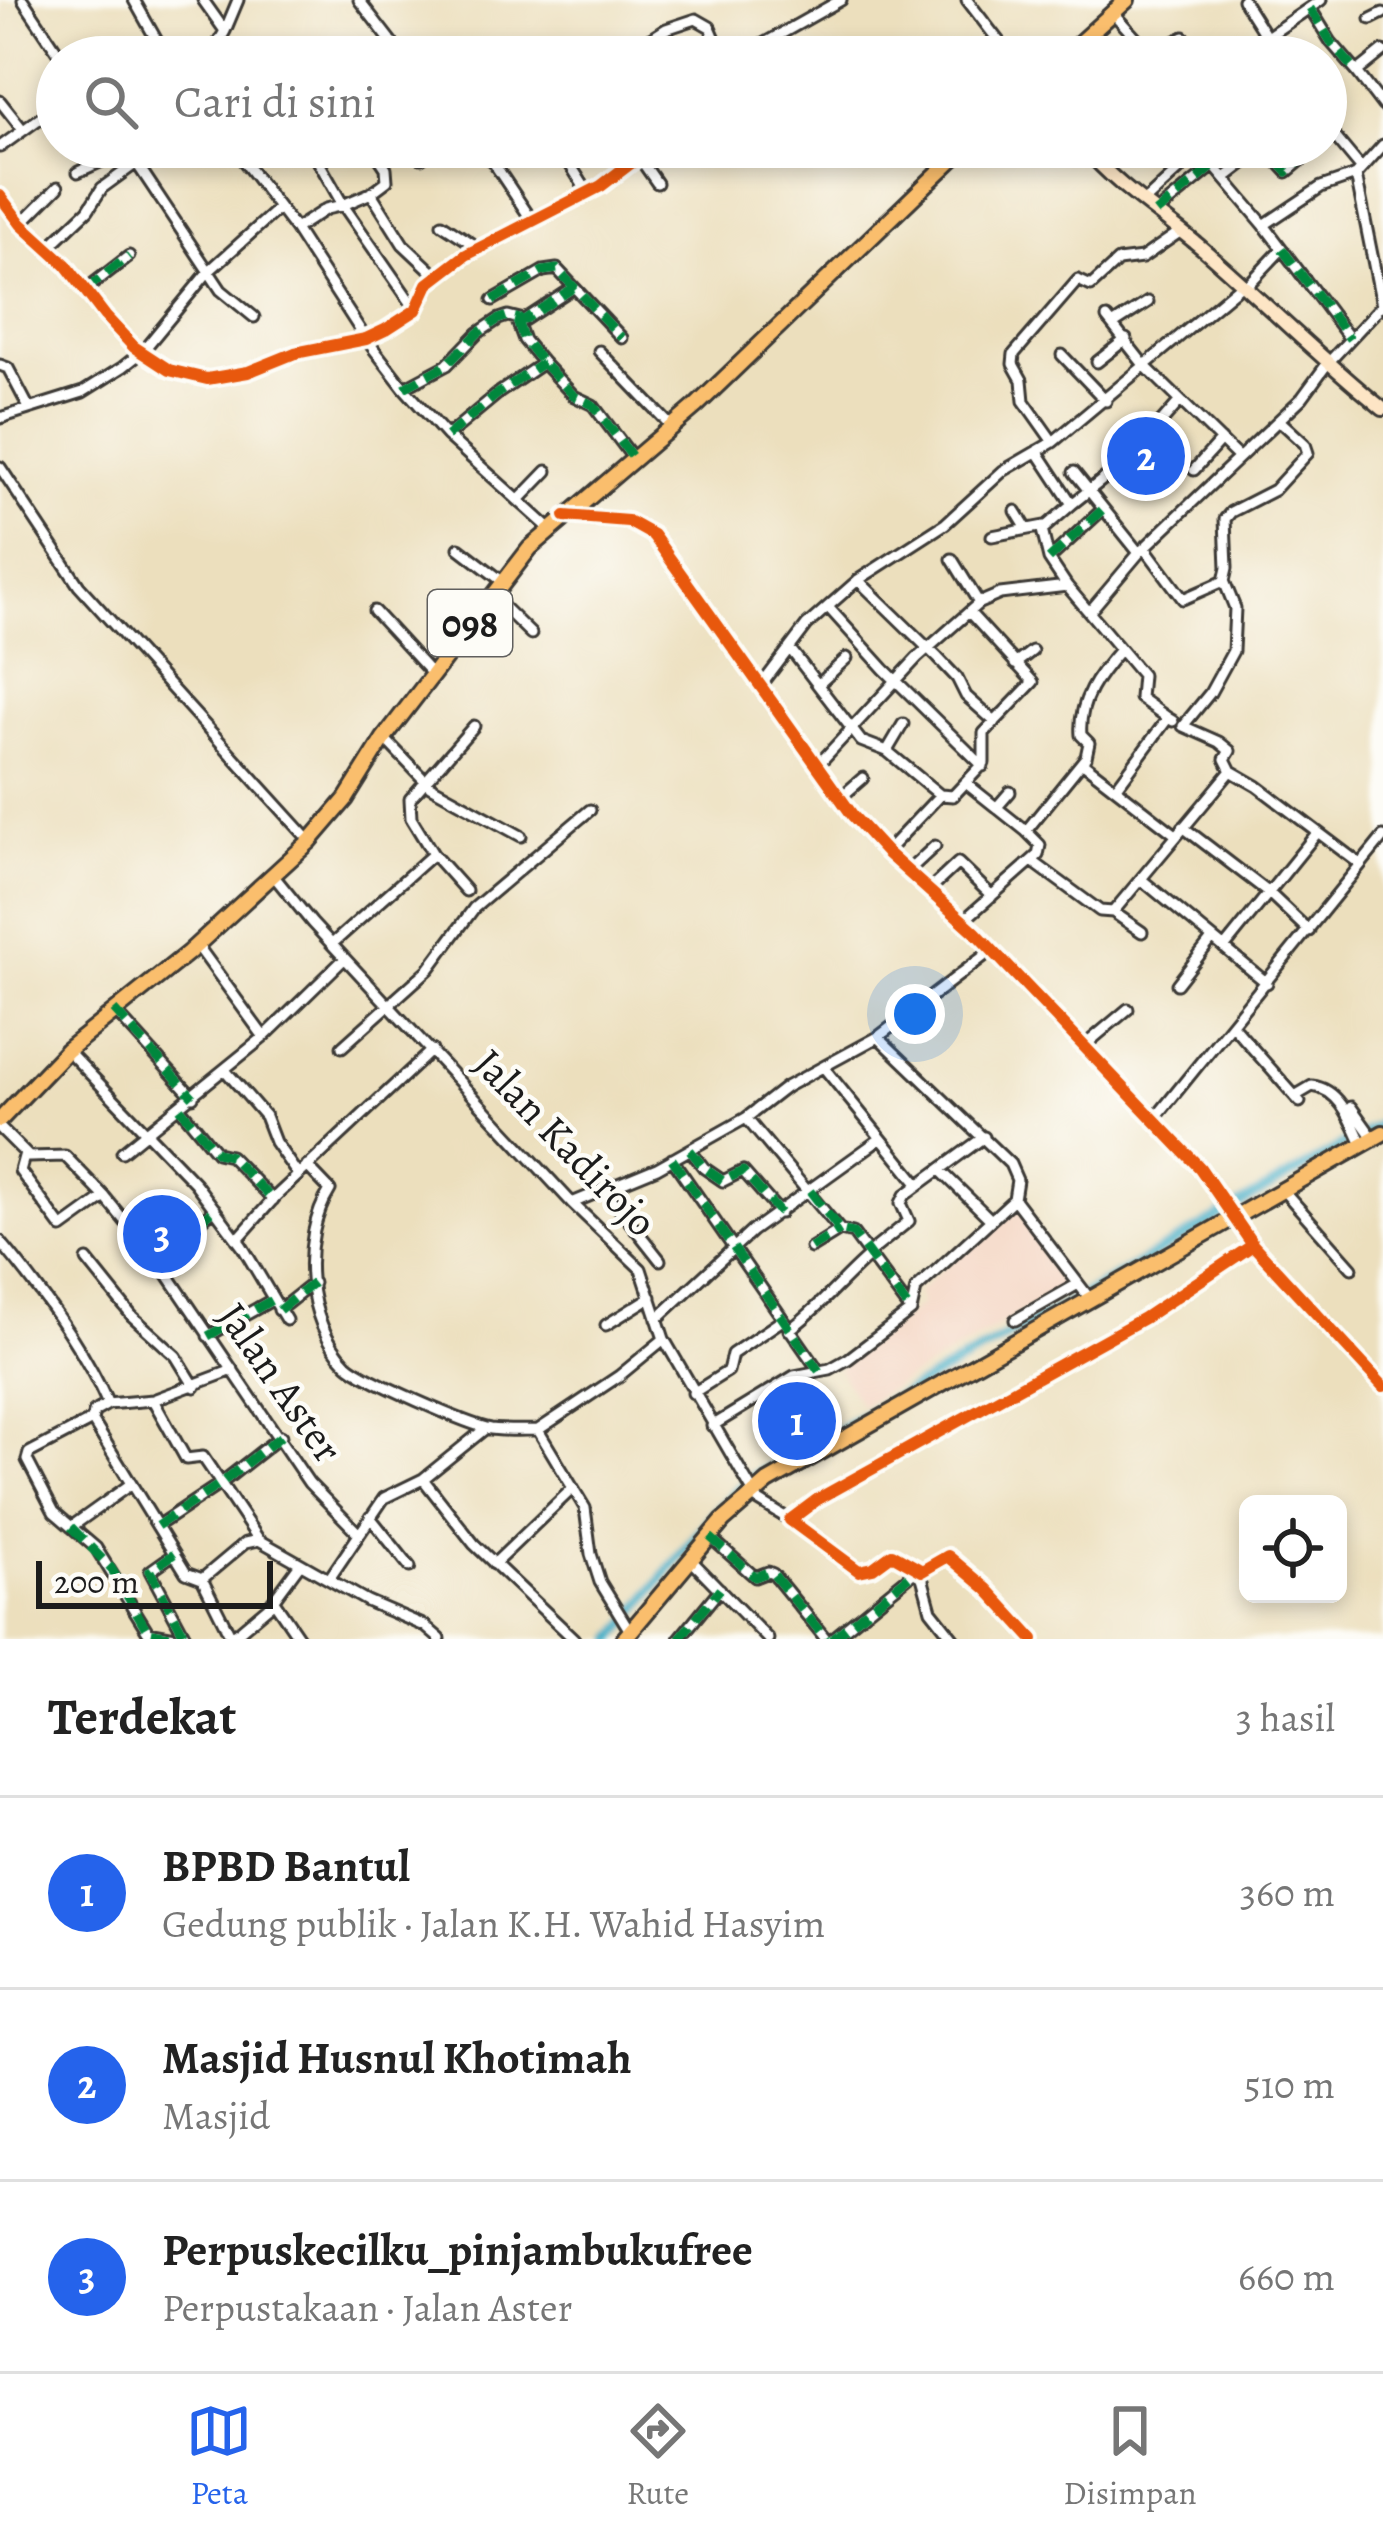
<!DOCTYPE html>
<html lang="id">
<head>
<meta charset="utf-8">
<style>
	body { margin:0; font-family:Alegreya,serif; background:#f2f2f2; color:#222 }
	.controls { position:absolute; right:36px; bottom:36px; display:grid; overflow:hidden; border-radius:18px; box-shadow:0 6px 18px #0003 }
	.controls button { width:108px; height:108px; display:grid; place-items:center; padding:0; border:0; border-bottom:3px solid #e0e0e0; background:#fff; color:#222; font:60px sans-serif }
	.scale { position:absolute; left:36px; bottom:30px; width:237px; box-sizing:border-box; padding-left:12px; border:6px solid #1c1c1c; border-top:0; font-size:33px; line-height:42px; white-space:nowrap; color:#1c1c1c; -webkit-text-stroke:9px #fdfcf7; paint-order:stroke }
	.you { position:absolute; left:915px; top:1014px; width:42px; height:42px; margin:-30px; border:9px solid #fff; border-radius:50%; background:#1a73e8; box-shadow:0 0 0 18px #1a73e833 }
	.badge { display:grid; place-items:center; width:78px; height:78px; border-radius:50%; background:#2563eb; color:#fff; font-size:39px; font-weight:700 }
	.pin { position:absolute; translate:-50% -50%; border:6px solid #fff; box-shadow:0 3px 12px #0006 }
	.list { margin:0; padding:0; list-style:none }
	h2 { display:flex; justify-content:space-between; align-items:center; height:156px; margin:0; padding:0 48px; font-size:51px }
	h2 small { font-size:39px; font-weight:400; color:#767676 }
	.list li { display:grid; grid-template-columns:78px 1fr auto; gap:36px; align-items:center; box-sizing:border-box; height:192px; padding:0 48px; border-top:3px solid #e0e0e0 }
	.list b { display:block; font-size:45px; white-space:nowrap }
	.list p { margin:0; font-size:39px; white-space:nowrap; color:#767676 }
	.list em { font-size:39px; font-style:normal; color:#767676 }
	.icon { flex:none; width:66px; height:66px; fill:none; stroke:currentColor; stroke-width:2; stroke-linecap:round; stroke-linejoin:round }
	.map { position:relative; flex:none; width:1383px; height:1639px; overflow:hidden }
	.search { position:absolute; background:#fff; box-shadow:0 6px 18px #0003; left:36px; right:36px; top:36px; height:132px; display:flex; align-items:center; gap:30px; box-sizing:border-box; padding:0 42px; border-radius:66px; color:#767676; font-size:45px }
	.sheet { height:732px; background:#fff }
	nav { display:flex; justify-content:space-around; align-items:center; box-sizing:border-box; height:168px; border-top:3px solid #e0e0e0; background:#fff; font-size:33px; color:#767676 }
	nav a { display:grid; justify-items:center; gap:6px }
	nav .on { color:#2563eb }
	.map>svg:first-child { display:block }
</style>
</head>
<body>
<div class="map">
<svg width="1383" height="1639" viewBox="0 0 1383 1639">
	<rect width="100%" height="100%" fill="#fdfcf7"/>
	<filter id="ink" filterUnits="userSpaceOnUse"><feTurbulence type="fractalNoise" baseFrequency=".00833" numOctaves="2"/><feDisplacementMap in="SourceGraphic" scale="24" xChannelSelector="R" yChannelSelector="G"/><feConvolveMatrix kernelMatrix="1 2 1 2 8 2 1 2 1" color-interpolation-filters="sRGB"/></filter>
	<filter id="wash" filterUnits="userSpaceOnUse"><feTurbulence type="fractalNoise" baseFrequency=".004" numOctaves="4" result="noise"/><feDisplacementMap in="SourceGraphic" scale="48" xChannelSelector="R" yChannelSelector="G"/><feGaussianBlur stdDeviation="2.7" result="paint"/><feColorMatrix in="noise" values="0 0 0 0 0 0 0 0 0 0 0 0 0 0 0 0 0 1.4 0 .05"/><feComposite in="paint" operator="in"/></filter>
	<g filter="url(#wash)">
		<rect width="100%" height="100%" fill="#ecdfbd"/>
		<path fill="#f4d3c0" d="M 1013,1202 L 1072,1284 L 861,1406 L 838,1369 L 922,1304 L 917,1293 Z"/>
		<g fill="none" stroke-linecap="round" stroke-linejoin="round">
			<path stroke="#47aec6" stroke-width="9" d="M 614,1639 L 712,1515 L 753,1476 L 1090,1291 L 1383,1122"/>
		</g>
	</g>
	<g filter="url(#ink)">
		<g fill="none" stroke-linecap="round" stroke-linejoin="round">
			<defs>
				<path id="street" d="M 23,0 L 61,57
					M 134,0 L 166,57
					M 359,0 L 403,57
					M 967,0 L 1011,57
					M 1243,0 L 1279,57
					M 1310,8 L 1331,42 L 1357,72
					M 1113,13 L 1153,57
					M 1371,19 L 1383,13
					M 225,31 L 238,0
					M 1267,37 L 1321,0
					M 1383,51 L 1357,72 L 1383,106
					M 1151,54 L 1184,37
					M 138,57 L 159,46
					M 193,57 L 217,45 L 225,31 L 203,0
					M 622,57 L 666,29 L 696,19 L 710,27 L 723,57
					M 740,57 L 841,0
					M 0,101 L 23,130
					M 1326,126 L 1361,168
					M 0,147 L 57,106
					M 126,147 L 221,290 L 254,317
					M 233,147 L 295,229 L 366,339 L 404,388 L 447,436 L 550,529
					M 372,147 L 386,168 L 387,181 L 371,193 L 343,205 L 416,310
					M 559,147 L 588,193
					M 1198,147 L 1264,225 L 1350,339
					M 1257,147 L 1260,151 L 1266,149 L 1287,172 L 1317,147
					M 638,156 L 657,183
					M 421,158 L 435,147
					M 568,160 L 589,147
					M 382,162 L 398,147
					M 493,162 L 533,222
					M 78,172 L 127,150
					M 1225,178 L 1260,151
					M 371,193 L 403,244 L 438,277
					M 0,196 L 21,224 L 66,265 L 105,316 L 134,347 L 169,370 L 207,379 L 248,372 L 295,353 L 366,339 L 385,330 L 416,310 L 428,284 L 466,255 L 601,186 L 652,147
					M 1143,203 L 1180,169
					M 1156,213 L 1215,165
					M 21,224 L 58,187
					M 442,224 L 479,248
					M 1264,225 L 1321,187 L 1356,175
					M 295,229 L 326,209 L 343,205 L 313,152
					M 48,248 L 88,210 L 102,188 L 135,164
					M 1245,288 L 1282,249
					M 85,290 L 129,256
					M 493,300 L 543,271 L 557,269 L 622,338
					M 1382,305 L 1356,175 L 1383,145
					M 1107,318 L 1144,365 L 1238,457
					M 517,321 L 524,340 L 543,363 L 574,396 L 593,405 L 633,458
					M 1114,324 L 1148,302
					M 599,351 L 671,426
					M 1062,355 L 1106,401
					M 1097,362 L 1126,339
					M 0,365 L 8,368 L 29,408
					M 404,388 L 447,365 L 478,333 L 499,319 L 508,316 L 524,320 L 573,288
					M 0,418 L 83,392 L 123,367 L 142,352 L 208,272 L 279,208
					M 1279,420 L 1305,444 L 1308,453 L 1274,490 L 1231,512 L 1225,519 L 1227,568 L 1224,581 L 1235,608 L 1233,651 L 1210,693 L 1183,726 L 1219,742 L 1230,751 L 1225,759 L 1231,771 L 1257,786 L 1360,864
					M 447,436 L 500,392 L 543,363
					M 1053,442 L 1024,401 L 1022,380 L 1013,364 L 1014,354 L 1078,280 L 1091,286 L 1118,261 L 1142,258 L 1181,231
					M 1037,451 L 1072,504 L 1042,530 L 1049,559 L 1067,586
					M 0,467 L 79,586 L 310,841
					M 1194,470 L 1221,440
					M 1074,472 L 1139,553
					M 519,500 L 547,471
					M 1072,504 L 1130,458 L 1180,401
					M 1016,511 L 1027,529
					M 565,516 L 628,521 L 653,535 L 853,816 L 886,852 L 975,932 L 1200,1168 L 1253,1245 L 1383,1386
					M 992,536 L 1044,526
					M 459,548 L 502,581
					M 1145,548 L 1183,599 L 1224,581
					M 952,559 L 979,603
					M 1049,559 L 1102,510
					M 858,580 L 938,658 L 957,678 L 966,696 L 995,722
					M 491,595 L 531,634
					M 828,607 L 884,669 L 983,766
					M 1091,610 L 1139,553 L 1302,398 L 1327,364 L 1383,304
					M 374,611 L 432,674
					M 791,650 L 861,741 L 887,751 L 940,795 L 953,796 L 984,763 L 984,733 L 1033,682 L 969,612
					M 1015,664 L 1032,651
					M 820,683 L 847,658
					M 760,687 L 807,625 L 858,580 L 945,524 L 1003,471 L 1053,442 L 1241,285
					M 384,738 L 430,786 L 521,836
					M 887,751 L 903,724
					M 1083,763 L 1176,835
					M 816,767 L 917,658 L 979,603 L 1000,594 L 1067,586 L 1142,675 L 1140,698 L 1168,718
					M 967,784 L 1026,831
					M 1116,788 L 1168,718 L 1173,721
					M 840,798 L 863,778
					M 997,807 L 1010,792
					M 1183,827 L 1268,892 L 1309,931
					M 886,852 L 940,795
					M 433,854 L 466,891
					M 1032,861 L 1100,911 L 1113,912 L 1231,771
					M 907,872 L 935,846
					M 273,875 L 312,923 L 572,1203 L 641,1269 L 664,1339 L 753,1492
					M 1142,880 L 1267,983
					M 928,891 L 958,863 L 992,896
					M 1113,912 L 1142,932
					M 963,921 L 1038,855 L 1040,845 L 1026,831 L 1086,757 L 1089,743 L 1081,735 C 1078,701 1098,675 1119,651
					M 332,944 L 433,854 L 411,818 L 410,799 L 474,726
					M 1224,948 L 1317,833
					M 1177,984 L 1212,939
					M 114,1010 L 193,1097
					M 1232,1025 L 1300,1102
					M 264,1037 L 344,959
					M 1084,1046 L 1128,1009
					M 342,1047 L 429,969 L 474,908 L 590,810
					M 67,1050 L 195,1183 L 242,1246 L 286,1320
					M 825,1069 L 919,1185
					M 225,1070 L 265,1116 L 275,1142 L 298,1175
					M 1295,1096 L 1312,1086 C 1340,1089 1352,1122 1362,1144
					M 1351,1107 L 1373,1138
					M 180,1108 L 217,1153 L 230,1156 L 273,1200
					M 746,1118 L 840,1230 L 853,1233 L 911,1311
					M 1153,1121 L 1383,837
					M 0,1128 L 29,1157 L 65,1156 L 105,1197 L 164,1269 L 309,1483 L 359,1534
					M 690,1150 L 704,1168 L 723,1181 L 743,1171 L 780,1213
					M 122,1152 L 264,1037 L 197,945
					M 25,1153 L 20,1171 L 62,1228 L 105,1197
					M 672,1159 L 819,1371
					M 307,1166 L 330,1190 C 299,1239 305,1322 347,1364 C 363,1379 469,1425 491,1429 C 506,1431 522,1430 538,1430
					M 940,1170 L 991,1220
					M 604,1189 L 660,1260
					M 1282,1189 L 1352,1268
					M 1014,1199 L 1090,1299
					M 572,1203 L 657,1168 L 746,1118 L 786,1087 L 878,1037 L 992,950
					M 237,1240 L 276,1196 L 432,1050
					M 0,1241 C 41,1290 82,1345 108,1404 L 94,1412 L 92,1420 L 186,1573 L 202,1579 L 245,1543 L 259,1540 L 367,1601 L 425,1626 L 440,1639
					M 811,1248 L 840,1230
					M 868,1254 L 909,1221 L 901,1203 L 905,1195 L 984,1137
					M 156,1258 L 215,1209
					M 87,1260 L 132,1316 L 176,1356 L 195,1387
					M 279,1310 L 313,1283
					M 657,1319 L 752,1231 L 880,1139
					M 1015,1320 L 1078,1284
					M 606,1325 L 651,1297
					M 789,1330 C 819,1309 841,1280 869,1256
					M 208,1336 L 272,1300
					M 693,1393 L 728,1371 L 732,1354 L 781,1321
					M 153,1400 L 186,1459 L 203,1457 L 259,1540
					M 107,1404 L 153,1400 L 233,1370
					M 92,1420 L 29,1453 L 27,1460 L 54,1512 L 96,1548 L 148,1632 L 186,1639
					M 712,1426 L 794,1376 L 830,1369 L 848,1359 L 911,1311 L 916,1289 L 1014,1199 L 1017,1180 L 1010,1164 L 878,1037
					M 423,1479 L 486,1428
					M 749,1495 L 790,1520
					M 370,1517 L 410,1567
					M 157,1526 L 220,1484 L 281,1436
					M 71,1527 L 131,1484
					M 710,1537 L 755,1577 L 768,1572 L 773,1574 L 826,1639
					M 174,1554 L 150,1571 L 186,1638
					M 691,1560 L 768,1639
					M 494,1564 L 572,1489
					M 920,1570 L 931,1610 L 954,1639
					M 202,1579 L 232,1639
					M 329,1579 L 384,1498 L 423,1479 L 474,1544 L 574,1639
					M 274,1601 L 300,1639
					M 630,1631 L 600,1582 L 591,1554 L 585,1508 L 538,1430 L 619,1376 L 664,1339
					M 231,1638 L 269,1606 L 300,1564
					M 679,1639 L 720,1589
					M 832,1639 L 918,1569
					M 1033,1639 L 987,1589 L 948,1556 L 922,1571 L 892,1554 L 873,1568 L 859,1571 L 790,1520 L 818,1499 L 1144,1318 L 1253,1245"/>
				<path id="secondary" d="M 1084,147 C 1118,188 1163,215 1203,249 C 1264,302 1320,358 1383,409"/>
				<path id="primary" d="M 1064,57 L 1127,0
					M 0,1120 L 67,1050 L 188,953 L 310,841 L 346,799 L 384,738 L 530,548 L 696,406 L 965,147
					M 624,1639 L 723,1521 L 768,1482 L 1383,1133"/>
			</defs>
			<use href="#street" stroke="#3b3934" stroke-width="15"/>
			<use href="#secondary" stroke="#3b3934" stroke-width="18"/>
			<use href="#primary" stroke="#3b3934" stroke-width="20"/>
			<use href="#street" stroke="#fff" stroke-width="9"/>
			<use href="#secondary" stroke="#fde5c5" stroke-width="12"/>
			<use href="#primary" stroke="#fabe6d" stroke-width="14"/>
			<path stroke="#00873e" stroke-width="9" stroke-dasharray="18 9" stroke-linecap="butt" d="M 1310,8 L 1331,42 L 1357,72
				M 1257,147 L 1260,151 L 1266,149 L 1287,172 L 1317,147
				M 568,160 L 589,147
				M 1156,213 L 1215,165
				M 1282,249 L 1350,339
				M 85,290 L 129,256
				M 493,300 L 543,271 L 557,269 L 622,338
				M 517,321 L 524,340 L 543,363 L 574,396 L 593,405 L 633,458
				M 404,388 L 447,365 L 478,333 L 499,319 L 508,316 L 524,320 L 573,288
				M 447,436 L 500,392 L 543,363
				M 1049,559 L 1102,510
				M 114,1010 L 193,1097
				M 180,1108 L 217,1153 L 230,1156 L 273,1200
				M 690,1150 L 704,1168 L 723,1181 L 743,1171 L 780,1213
				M 672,1159 L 819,1371
				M 810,1191 L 840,1230 L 853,1233 L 911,1311
				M 811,1248 L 840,1230
				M 156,1258 L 215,1209
				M 279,1310 L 313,1283
				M 208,1336 L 272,1300
				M 157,1526 L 220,1484 L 281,1436
				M 71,1527 L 111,1568 L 148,1632 L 186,1639
				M 710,1537 L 755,1577 L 768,1572 L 773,1574 L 826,1639
				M 174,1554 L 150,1571 L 186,1638
				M 679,1639 L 720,1589
				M 832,1639 L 918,1569"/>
			<defs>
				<path id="cycleway" d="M 0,196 L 21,224 L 66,265 L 105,316 L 134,347 L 169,370 L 207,379 L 248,372 L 295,353 L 366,339 L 385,330 L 416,310 L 428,284 L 466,255 L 601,186 L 652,147
					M 565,516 L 628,521 L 653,535 L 853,816 L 886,852 L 975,932 L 1200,1168 L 1253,1245 L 1383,1386
					M 1033,1639 L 987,1589 L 948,1556 L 922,1571 L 892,1554 L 873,1568 L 859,1571 L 790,1520 L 818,1499 L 1144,1318 L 1253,1245"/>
			</defs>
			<use href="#cycleway" stroke="#fdfcf7" stroke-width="20"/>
			<use href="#cycleway" stroke="#e8590c" stroke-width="12"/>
		</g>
	</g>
	<g text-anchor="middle" stroke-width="9" stroke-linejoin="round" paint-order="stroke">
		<rect fill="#fdfcf7" stroke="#605f5e" stroke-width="3" x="428" y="590" width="84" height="66" rx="9"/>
		<g font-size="39" font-weight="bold" fill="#1c1c1c">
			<text x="470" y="637">098</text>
		</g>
		<g font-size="42" fill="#1c1c1c" stroke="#fdfcf7">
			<text transform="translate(566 1142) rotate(46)" y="15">Jalan Kadirojo</text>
			<text transform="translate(281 1382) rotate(55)" y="15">Jalan Aster</text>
		</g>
	</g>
</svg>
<div class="controls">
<button><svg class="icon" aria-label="locate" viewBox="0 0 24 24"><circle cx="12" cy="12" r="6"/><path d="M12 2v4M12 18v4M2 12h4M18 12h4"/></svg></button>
</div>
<div class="scale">200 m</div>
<div class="you"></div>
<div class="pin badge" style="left:797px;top:1421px">1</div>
<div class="pin badge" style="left:1146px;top:456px">2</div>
<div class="pin badge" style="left:162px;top:1234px">3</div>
<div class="search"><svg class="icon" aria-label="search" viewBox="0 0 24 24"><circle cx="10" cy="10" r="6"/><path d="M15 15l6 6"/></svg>Cari di sini</div>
</div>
<section class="sheet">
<h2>Terdekat<small>3 hasil</small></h2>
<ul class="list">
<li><span class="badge">1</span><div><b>BPBD Bantul</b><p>Gedung publik · Jalan K.H. Wahid Hasyim</p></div><em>360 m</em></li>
<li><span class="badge">2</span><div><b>Masjid Husnul Khotimah</b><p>Masjid</p></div><em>510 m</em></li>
<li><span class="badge">3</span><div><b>Perpuskecilku_pinjambukufree</b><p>Perpustakaan · Jalan Aster</p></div><em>660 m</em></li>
</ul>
</section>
<nav>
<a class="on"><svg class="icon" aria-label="map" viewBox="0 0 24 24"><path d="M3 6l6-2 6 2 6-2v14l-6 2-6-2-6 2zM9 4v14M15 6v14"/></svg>Peta</a>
<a><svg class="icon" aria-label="directions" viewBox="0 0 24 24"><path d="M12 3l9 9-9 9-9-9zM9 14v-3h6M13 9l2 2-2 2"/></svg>Rute</a>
<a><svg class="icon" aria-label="saved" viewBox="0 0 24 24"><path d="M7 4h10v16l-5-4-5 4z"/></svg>Disimpan</a>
</nav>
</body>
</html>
